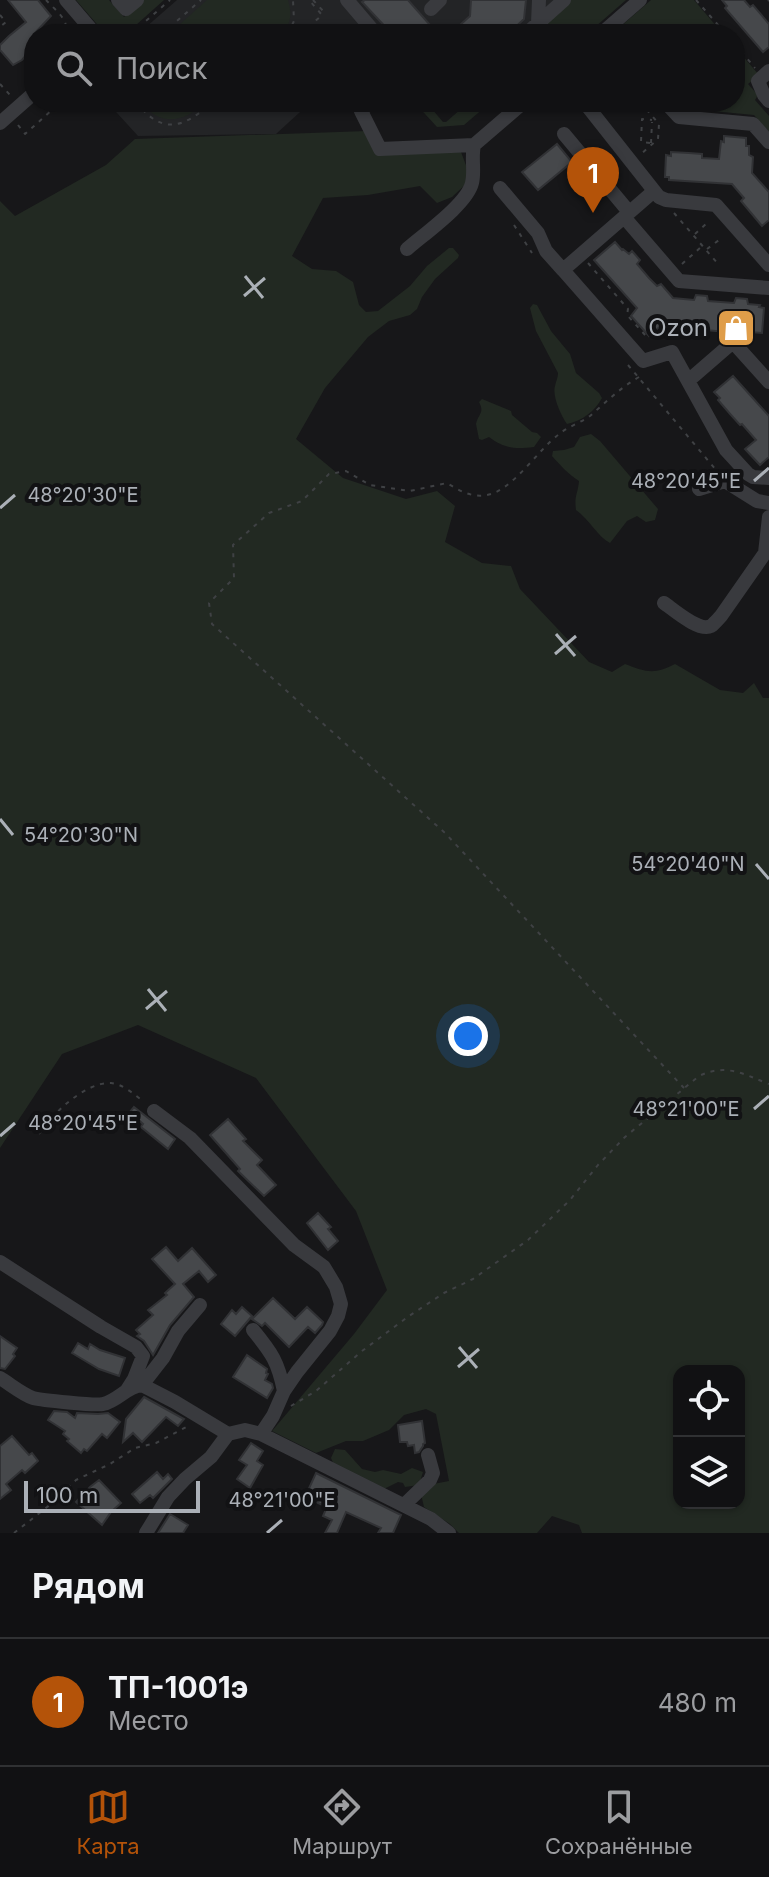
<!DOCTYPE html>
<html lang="ru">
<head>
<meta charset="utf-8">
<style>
	body { margin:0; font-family:Inter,sans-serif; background:#1a1a1c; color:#f1f3f6 }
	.controls { position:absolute; right:24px; bottom:24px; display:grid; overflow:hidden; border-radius:16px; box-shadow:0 2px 6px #0004 }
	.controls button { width:72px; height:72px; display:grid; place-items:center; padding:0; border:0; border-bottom:2px solid #303133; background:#111113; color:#f1f3f6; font:40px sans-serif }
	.scale { position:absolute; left:24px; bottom:20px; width:176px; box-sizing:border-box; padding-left:8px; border:4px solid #abb0b7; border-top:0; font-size:22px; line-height:28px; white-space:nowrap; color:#abb0b7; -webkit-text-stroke:6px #121214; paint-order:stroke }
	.you { position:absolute; left:468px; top:1036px; width:28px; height:28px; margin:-20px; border:6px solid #fff; border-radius:50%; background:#1a73e8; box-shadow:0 0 0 12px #1a73e833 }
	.badge { display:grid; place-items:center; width:52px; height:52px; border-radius:50%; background:#b45309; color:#fff; font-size:26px; font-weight:700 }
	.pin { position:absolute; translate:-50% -66px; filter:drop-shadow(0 2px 4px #0008) }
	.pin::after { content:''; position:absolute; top:42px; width:28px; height:24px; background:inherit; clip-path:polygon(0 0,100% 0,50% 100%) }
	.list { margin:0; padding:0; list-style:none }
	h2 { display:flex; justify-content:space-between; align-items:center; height:104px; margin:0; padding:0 32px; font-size:34px }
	h2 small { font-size:26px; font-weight:400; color:#9c9da0 }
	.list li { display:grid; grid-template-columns:52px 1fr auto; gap:24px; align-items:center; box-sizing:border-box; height:128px; padding:0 32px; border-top:2px solid #303133 }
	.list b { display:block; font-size:30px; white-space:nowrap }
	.list p { margin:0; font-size:26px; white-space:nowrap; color:#9c9da0 }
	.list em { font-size:26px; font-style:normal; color:#9c9da0 }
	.icon { flex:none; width:44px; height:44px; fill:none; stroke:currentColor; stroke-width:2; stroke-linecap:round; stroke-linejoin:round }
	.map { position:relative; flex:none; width:769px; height:1533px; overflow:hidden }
	.search { position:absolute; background:#111113; box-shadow:0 2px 6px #0004; left:24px; right:24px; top:24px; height:88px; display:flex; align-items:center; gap:20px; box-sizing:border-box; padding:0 28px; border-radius:32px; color:#9c9da0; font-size:30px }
	.sheet { height:232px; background:#111113 }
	nav { display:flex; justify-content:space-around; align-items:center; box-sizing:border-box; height:112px; border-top:2px solid #303133; background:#111113; font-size:22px; color:#9c9da0 }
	nav a { display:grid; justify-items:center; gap:4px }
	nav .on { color:#b45309 }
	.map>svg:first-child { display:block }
</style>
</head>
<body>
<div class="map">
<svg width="769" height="1533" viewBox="0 0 769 1533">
	<rect width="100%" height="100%" fill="#171719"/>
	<path fill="#232426" d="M 177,0 L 612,0 L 572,34 L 138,34 Z
		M 107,102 L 311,102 L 276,134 L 138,136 Z"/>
	<path fill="#222922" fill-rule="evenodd" d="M 76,0 L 109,0 L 124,17 L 144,0 L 164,0 L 126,34 L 99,34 L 102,30 Z
		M 207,0 L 288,0 C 292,13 291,23 283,34 L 169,34 Z
		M 567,0 L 626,0 L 587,34 L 530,34 Z
		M 651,0 L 694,0 L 723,34 L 612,34 Z
		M 735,47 L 759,75 L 748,84 L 758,95 L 755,100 L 769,116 L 769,132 L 754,115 L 681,108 L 675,102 L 735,102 Z
		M 141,102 L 206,102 C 184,122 161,128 141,102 Z
		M 414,102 L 426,102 L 443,122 L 446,122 L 469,102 L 491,102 L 464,125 L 437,127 Z
		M 367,131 L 376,154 L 461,152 L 467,168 L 468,182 L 452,197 L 437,203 L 420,186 L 368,195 L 323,198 L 292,256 L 312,269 L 336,271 L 353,282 L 359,305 L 366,312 L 378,311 L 410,286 L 427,266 L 449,248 L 453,248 L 459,255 L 458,258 L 435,279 L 422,297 L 417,309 L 410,315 L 389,321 L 368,337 L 325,388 L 296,439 L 343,478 L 406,499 L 437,491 L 455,506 L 445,542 L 482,563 L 511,566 L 520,589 L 589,662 L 612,672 L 625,664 C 646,672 654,675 675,664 L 720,690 L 743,693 L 754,683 L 763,698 L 769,698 L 769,1533 L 582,1533 L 579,1525 L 552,1516 L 537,1533 L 459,1533 L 450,1524 L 424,1507 L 421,1494 L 428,1485 L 449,1481 L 436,1414 L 426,1409 L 404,1415 L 389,1430 L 363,1441 L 346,1441 L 316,1453 L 272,1431 L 354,1334 L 387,1290 L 356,1211 L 256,1078 L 138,1025 L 62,1054 L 0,1148 L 0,201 L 15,216 L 106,165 L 135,139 ZM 679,1371 L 739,1371 L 739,1503 L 679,1503 Z
		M 533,304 L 537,305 L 551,331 L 570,354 L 576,373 L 599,393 L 602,398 C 595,411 582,421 567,424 C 561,416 552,396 555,386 C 556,381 558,378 558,373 L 536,331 L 530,308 Z
		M 482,399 L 511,411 L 512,415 L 532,432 L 537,433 L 541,437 L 534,447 C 515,449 505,449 489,437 L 482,440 L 479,439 L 476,424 C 478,414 485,413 479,402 Z
		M 591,434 L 600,441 L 658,509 L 655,520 L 646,522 L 637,516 L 627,521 L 610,543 C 597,536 589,519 576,510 C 574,495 578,494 579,481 C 569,475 560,465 552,456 L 553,451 L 564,450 L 574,447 L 580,437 Z
		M 335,1449 L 345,1450 L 362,1469 L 375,1472 L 383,1470 L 401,1474 L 412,1468 L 423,1472 L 419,1485 L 405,1487 L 403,1483 L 398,1482 L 384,1489 L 334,1465 L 331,1458 Z"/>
	<path fill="#46484b" stroke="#313235" stroke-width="2" d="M 8,0 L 38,0 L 51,16 L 34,34 L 34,46 L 22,60 L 13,65 L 0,50 L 0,45 L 9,36 L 26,22 Z
		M 365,0 L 408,0 L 438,34 L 392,34 L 362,2 Z
		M 471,0 L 526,0 L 524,19 L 508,34 L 450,34 L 470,16 Z
		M 722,0 L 744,0 L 750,7 L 753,5 L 769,24 L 769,47 L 763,52 L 725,8 L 727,6 Z
		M 724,136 L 746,138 L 746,146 L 749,146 L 749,155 L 753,157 L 752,173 L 769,192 L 769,220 L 762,226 L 741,201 L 744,198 L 732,184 L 669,180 L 669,177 L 665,177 L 666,155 L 671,156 L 671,152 L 689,153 L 702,154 L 702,158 L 719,159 L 721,141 L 724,142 Z
		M 557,144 L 572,162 L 538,190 L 522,172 Z
		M 615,242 L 622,250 L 623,249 L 629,254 L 632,251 L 640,260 L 637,264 L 649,278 L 657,286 L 661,284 L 673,298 L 694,300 L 696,295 L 707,296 L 708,301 L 734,303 L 736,298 L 747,299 L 748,304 L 760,305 L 759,307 L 764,308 L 762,333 L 750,332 L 750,334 L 693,329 L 687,329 L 687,326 L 663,324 L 649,336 L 631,316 L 637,308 L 594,260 Z
		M 733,376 L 769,416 L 769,457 L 760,465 L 745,449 L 756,440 L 742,424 L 740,425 L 731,415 L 718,400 L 720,398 L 714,392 Z
		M 134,1107 L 175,1139 L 168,1149 L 141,1127 L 143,1124 L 130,1112 Z
		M 228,1119 L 246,1139 L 243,1141 L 262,1160 L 257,1165 L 276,1185 L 264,1196 L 238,1171 L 240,1169 L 210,1135 Z
		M 318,1213 L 331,1227 L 328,1229 L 338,1241 L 328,1250 L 307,1223 Z
		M 166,1247 L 178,1261 L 192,1248 L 216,1275 L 208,1282 L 199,1271 L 183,1284 L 194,1297 L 170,1325 L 153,1355 L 144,1341 L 137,1336 L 140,1334 L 136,1330 L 153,1315 L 148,1310 L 167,1295 L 165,1293 L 175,1284 L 152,1259 Z
		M 273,1298 L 295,1319 L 307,1307 L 323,1322 L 322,1325 L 315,1333 L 308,1327 L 289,1347 L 265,1323 L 262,1326 L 252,1319 Z
		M 242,1307 L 252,1316 L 235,1336 L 221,1324 L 232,1310 L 236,1314 Z
		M 0,1336 L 17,1348 L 13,1354 L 15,1356 L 5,1369 L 0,1368 Z
		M 78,1343 L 88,1349 L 90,1344 L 100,1350 L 125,1358 L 119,1376 L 99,1369 L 72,1353 Z
		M 247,1355 L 267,1369 L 266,1373 L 268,1374 L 265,1380 L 272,1384 L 273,1388 L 267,1398 L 233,1377 Z
		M 144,1397 L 184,1419 L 178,1426 L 166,1417 L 142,1442 L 133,1433 L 123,1442 L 126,1419 Z
		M 54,1411 L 67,1412 L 75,1418 L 77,1413 L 98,1414 L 108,1413 L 120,1422 L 107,1438 L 102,1434 L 87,1451 L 84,1449 L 81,1453 L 67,1441 L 69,1439 L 63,1434 L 65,1431 L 48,1420 Z
		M 422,1421 L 425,1443 L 423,1444 L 423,1446 L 419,1452 L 415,1453 L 414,1445 L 408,1446 L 407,1442 L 400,1442 L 398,1425 Z
		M 12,1436 L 29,1455 L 32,1453 L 38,1461 L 25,1473 L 22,1470 L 6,1484 L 11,1490 L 0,1499 L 0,1446 Z
		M 251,1443 L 263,1451 L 257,1461 L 263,1465 L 250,1488 L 237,1479 L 247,1465 L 239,1460 Z
		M 157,1472 L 163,1479 L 168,1474 L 172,1479 L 153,1498 L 150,1495 L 140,1503 L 132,1494 Z
		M 316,1473 L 401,1515 L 393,1533 L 378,1533 L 381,1528 L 346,1512 L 337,1533 L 325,1533 L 332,1520 L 323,1516 L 327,1507 L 305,1497 Z
		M 99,1480 L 121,1503 L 111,1512 L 102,1525 L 76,1502 L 90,1487 Z
		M 170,1514 L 188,1525 L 183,1533 L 158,1533 Z"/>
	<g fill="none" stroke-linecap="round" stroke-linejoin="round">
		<path stroke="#3f4144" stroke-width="2" stroke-dasharray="4 6" stroke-linecap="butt" d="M 46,0 C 55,10 72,22 64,34
			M 313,0 L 325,13 L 323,14
			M 696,0 L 726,34
			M 768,0 L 769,1
			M 0,15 L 6,22 L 0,27
			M 131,34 L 170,0
			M 162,34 L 201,0
			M 288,34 L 294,21 L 293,0
			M 301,34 L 322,15 L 309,0
			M 735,44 L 755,68
			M 28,81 L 31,78 L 34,61
			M 0,84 L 10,95
			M 136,102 C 163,136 183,128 213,102
			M 640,102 L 659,124 L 658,139 L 641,154
			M 18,125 L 25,134 L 61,102
			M 650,143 L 641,142 L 642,119 L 652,120
			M 651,143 L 652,122
			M 674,213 L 719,265
			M 514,225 L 532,253
			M 695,234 L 706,224
			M 707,249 L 719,240
			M 588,263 L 628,309 L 627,315 L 646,336
			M 682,264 L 701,247
			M 628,365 L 716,470
			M 639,377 C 620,388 606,402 590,416 C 580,423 567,427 558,435 C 538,450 512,491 487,495 C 472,498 460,491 447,483 L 410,491 L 370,485 L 346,471 L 329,474 L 302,501 L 269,513 L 233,545 L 234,578 L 209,603 L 212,624 L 445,833 L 684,1088
			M 39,1134 C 52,1114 85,1082 111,1083 C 123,1084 135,1095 144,1102
			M 291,1406 L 316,1391 L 362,1351 L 409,1316 L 444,1293 L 473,1279 L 528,1240 L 570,1200 L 598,1165 L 625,1137 L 699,1076 C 726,1063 743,1074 769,1084
			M 14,1533 L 51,1504 L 76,1480 L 110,1464 L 135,1448 L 156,1443 L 190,1425"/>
		<path stroke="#393a3e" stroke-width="14" d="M 66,0 L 90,28 L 84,34
			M 118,0 L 126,9 L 137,0
			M 347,0 L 376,34
			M 431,9 L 440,0
			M 538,23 L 539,0
			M 526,34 L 564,0
			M 601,34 L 640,0
			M 769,71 L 758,81 L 764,95 L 769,101
			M 371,102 L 361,111 L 380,149 L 474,145 L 524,102
			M 437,102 L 443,104 L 449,102
			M 584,102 L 659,197 L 666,200 L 716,205 L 769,265
			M 665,102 L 679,117 L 753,124 L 769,142
			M 0,123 L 34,93
			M 564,134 L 629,212
			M 500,188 L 538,233 L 546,251 L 563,270 L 654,191
			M 624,217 L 679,281 L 769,288
			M 407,249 C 424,234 467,204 472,183 C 475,171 471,158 474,145
			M 563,270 L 643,361 L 672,352 L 688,381
			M 769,382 L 733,342 L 688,381 L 726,450 L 748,474 L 753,477 L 769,478
			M 699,489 L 725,481 L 757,501 L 769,503
			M 664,603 C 674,610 699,632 711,626 C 714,624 719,618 721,616 L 765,553 L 769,517
			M 154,1111 L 190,1138 L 294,1245 L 324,1267 L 336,1287 L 341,1304 L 338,1316 L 330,1331 L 297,1372 L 284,1391 L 273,1416 L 261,1434
			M 0,1262 L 101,1327 L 136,1347 L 143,1356 L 134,1379 L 127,1390
			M 253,1330 C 272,1353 278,1362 284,1391
			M 0,1378 C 10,1384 22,1394 33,1398 C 41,1400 96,1406 103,1404 C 118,1401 127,1386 142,1385 L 175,1402 L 228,1434
			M 142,1385 L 163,1358 L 178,1331 L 200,1305
			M 404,1505 L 430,1480 L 433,1473 L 428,1455
			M 146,1533 L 168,1497 L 185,1479 L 211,1457 L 228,1434 L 245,1430 L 261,1434 L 431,1519 L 449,1533"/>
	</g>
	<path fill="none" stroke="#abb0b7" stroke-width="3" d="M 245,276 L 263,298M 244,296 L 265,278M 754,481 L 769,468M 0,508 L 15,495M 556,634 L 575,656M 555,654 L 576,636M 0,819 L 13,835M 756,864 L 769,879M 148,989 L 166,1011M 146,1009 L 167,991M 754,1109 L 769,1096M 0,1136 L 15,1123M 459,1347 L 477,1368M 458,1367 L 479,1349M 267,1533 L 282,1520"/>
	<defs>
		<symbol id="shop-square" viewBox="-11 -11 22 22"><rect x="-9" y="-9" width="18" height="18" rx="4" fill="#df9d49" stroke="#121214"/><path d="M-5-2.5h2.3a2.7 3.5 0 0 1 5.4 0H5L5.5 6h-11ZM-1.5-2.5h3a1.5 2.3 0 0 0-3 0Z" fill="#fff"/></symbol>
	</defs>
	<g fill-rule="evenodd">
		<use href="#shop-square" x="714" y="306" width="44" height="44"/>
	</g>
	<g text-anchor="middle" stroke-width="8" stroke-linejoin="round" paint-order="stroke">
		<g font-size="24" fill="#abb0b7" stroke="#121214" text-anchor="end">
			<text x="708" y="336">Ozon</text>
		</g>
	</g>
	<g font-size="20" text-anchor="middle" fill="#abb0b7" stroke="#121214" stroke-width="8" stroke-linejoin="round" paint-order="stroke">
		<text x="686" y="488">48°20'45"E</text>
		<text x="83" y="502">48°20'30"E</text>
		<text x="81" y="842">54°20'30"N</text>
		<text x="688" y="871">54°20'40"N</text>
		<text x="686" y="1116">48°21'00"E</text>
		<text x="83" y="1130">48°20'45"E</text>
		<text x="282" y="1507">48°21'00"E</text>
	</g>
</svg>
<div class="controls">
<button><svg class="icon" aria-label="locate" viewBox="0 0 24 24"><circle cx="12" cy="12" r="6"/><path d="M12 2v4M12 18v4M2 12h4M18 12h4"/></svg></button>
<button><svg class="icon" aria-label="layers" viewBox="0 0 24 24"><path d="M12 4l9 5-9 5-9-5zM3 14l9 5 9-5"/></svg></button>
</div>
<div class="scale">100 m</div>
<div class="you"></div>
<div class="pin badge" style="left:593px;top:213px">1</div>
<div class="search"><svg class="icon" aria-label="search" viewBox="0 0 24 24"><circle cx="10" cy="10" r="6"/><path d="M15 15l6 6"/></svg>Поиск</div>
</div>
<section class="sheet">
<h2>Рядом<small></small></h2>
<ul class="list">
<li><span class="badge">1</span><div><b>ТП-1001э</b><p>Место</p></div><em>480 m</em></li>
</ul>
</section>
<nav>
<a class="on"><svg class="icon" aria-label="map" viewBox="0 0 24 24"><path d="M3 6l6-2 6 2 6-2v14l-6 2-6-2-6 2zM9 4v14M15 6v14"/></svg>Карта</a>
<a><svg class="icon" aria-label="directions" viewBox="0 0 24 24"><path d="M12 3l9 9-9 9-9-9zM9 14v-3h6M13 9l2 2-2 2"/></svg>Маршрут</a>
<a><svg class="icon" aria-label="saved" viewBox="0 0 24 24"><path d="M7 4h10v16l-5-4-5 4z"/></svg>Сохранённые</a>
</nav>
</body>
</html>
